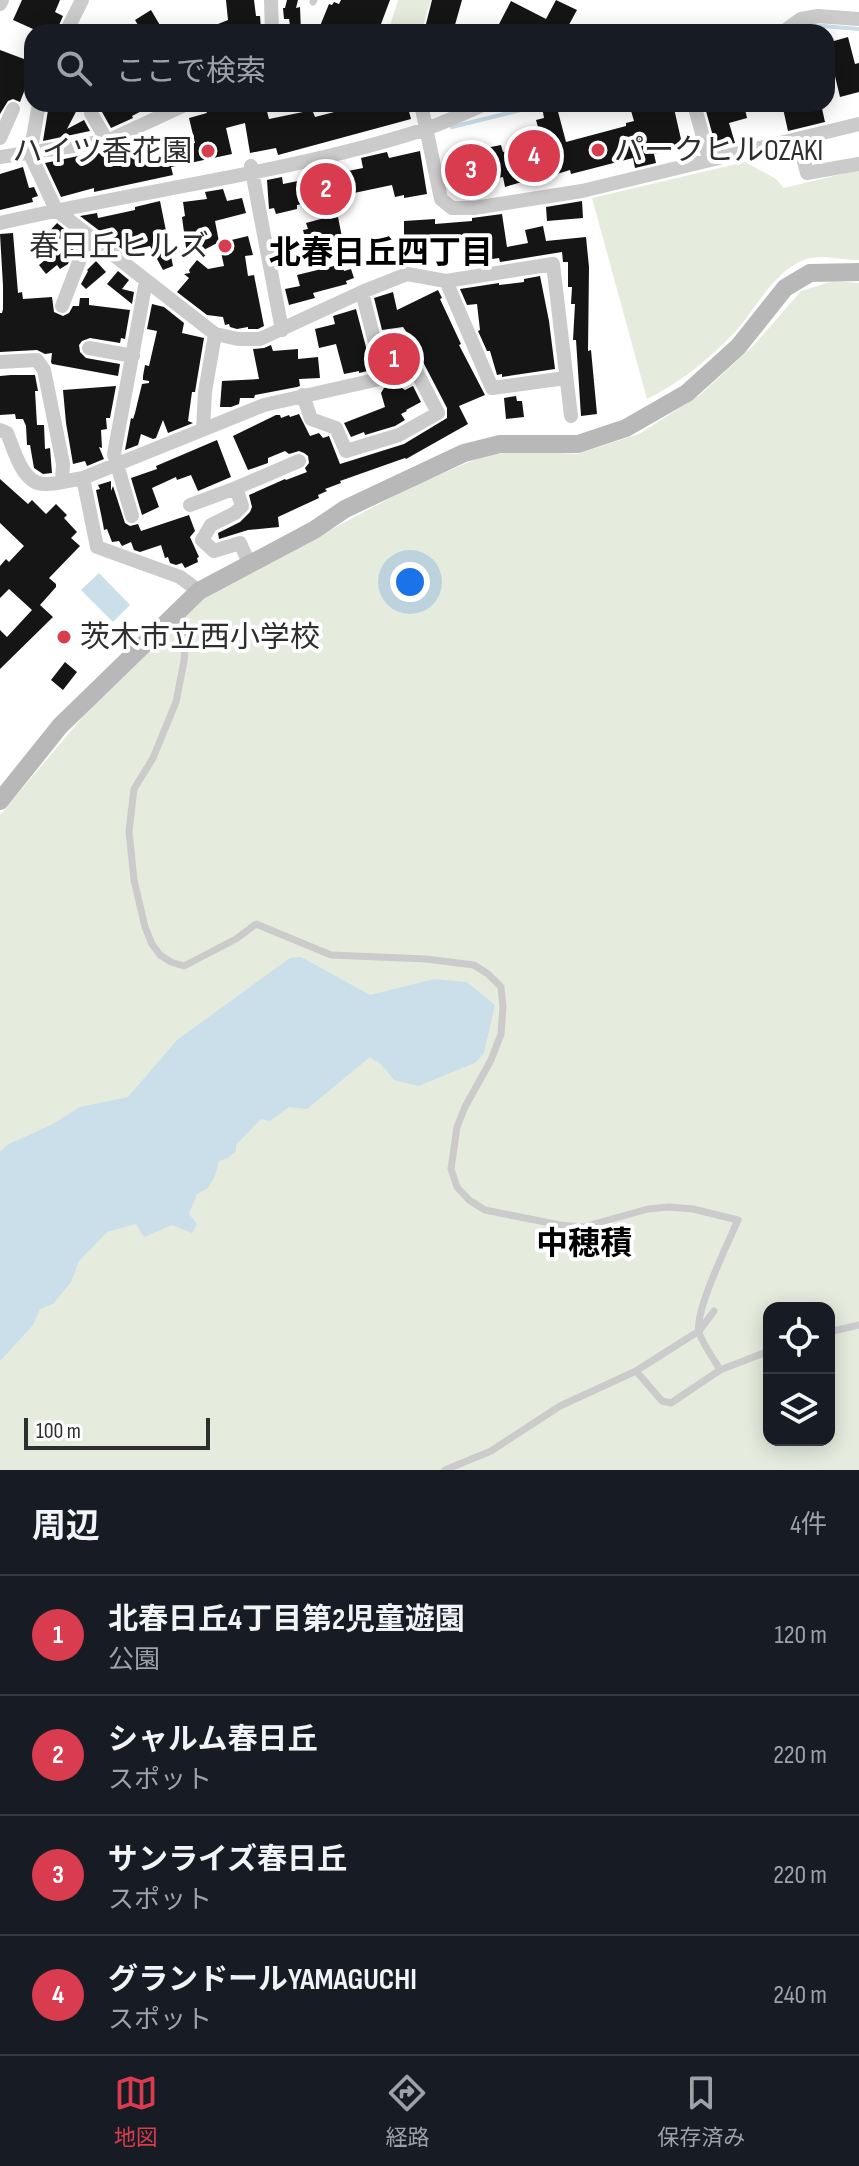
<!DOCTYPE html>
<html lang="ja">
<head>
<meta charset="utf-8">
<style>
	body { margin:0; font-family:"Sofia Sans Condensed","Noto Sans JP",sans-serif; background:#20242c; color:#f1f3f6 }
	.controls { position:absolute; right:24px; bottom:24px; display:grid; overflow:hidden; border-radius:16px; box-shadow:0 4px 20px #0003 }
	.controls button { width:72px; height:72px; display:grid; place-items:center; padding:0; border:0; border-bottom:2px solid #363941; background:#171b24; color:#f1f3f6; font:40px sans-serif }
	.scale { position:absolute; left:24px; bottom:20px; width:186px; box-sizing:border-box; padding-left:8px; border:4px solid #2e2e2e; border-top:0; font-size:22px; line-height:28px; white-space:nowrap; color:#2e2e2e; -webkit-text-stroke:6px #fff; paint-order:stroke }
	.you { position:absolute; left:410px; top:582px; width:28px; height:28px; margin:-20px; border:6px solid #fff; border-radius:50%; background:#1a73e8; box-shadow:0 0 0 12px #1a73e833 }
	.badge { display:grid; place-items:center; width:52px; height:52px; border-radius:50%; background:#d93c4f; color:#fff; font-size:26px; font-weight:700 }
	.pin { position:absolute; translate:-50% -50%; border:4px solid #fff; box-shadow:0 2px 8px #0006 }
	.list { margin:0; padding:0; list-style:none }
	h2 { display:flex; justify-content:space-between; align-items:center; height:104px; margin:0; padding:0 32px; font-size:34px }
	h2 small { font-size:26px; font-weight:400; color:#9ea1a6 }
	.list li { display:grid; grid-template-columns:52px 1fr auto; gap:24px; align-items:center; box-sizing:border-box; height:120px; padding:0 32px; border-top:2px solid #363941 }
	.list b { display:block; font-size:30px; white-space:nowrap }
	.list p { margin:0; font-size:26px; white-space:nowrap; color:#9ea1a6 }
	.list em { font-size:26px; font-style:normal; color:#9ea1a6 }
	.icon { flex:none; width:44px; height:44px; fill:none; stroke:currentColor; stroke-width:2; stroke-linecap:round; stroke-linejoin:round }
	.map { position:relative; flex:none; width:859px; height:1470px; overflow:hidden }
	.search { position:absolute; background:#171b24; box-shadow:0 4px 20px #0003; left:24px; right:24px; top:24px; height:88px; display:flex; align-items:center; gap:20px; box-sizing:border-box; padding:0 28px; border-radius:24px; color:#9ea1a6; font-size:30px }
	.sheet { height:584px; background:#171b24 }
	nav { display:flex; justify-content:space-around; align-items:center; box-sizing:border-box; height:112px; border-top:2px solid #363941; background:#171b24; font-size:22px; color:#9ea1a6 }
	nav a { display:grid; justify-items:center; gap:4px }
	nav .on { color:#d93c4f }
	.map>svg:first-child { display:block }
</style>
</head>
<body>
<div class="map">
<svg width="859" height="1470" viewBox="0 0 859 1470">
	<rect width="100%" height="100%" fill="#fff"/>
	<path fill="#e5ebdd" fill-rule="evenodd" d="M 398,0 L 431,0 L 421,32 L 388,32 Z
		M 745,162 L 776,179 L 784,188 L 859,170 L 859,260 C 840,261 822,253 804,260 C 773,271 754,313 731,336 C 707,361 678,384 647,399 L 592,198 Z
		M 833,281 L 859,283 L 859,1470 L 0,1470 L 0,815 L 86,713 L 204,597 L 415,485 L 481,457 L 516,451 L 577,454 L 639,434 L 700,395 L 755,344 L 801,291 ZM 769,1308 L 829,1308 L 829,1440 L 769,1440 Z"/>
	<path fill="#cadfe9" d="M 99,573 L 130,605 L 113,622 L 81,590 Z
		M 301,957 L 370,995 L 434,979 L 467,982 L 495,1005 L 484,1053 L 475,1063 L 418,1086 L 394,1080 L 381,1064 L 370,1057 L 307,1109 L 289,1107 L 270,1121 L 261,1119 L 236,1145 L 236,1151 L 228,1158 L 219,1161 L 215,1176 L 208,1188 L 197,1194 L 189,1214 L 197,1224 L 192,1233 L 172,1225 L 144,1237 L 136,1224 L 107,1232 L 79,1261 L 71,1282 L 53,1304 L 40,1309 L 33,1325 L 0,1361 L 0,1152 L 7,1145 L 51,1125 L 80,1107 L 128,1097 L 177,1040 L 290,958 Z"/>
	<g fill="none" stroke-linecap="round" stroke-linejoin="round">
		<path stroke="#cadfe9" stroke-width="4" d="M 800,32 L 810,25 L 859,29
			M 452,127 L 545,104"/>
	</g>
	<path fill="#151515" d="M 22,0 L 60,0 L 55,12 L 63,16 L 56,32 L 31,32 L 33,29 L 13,20 Z
		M 226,0 L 254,0 L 256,16 L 260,16 L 261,29 L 242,32 L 198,32 L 228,20 Z
		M 287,0 L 298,0 L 296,8 L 300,7 L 301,32 L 291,32 L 289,19 L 284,19 L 283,8 L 285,8 Z
		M 341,0 L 390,0 L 378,32 L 334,32 L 320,26 L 329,4 L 332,5 L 334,2 L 339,4 Z
		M 432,0 L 462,0 L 453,32 L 424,32 Z
		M 556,0 L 577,10 L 565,32 L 509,32 L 498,26 L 511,1 L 546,19 Z
		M 151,10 L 164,32 L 142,32 L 135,20 Z
		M 848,37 L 855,64 L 859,63 L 859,92 L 840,97 L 827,43 Z
		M 0,50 L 32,62 L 32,71 L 20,102 L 13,99 L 8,101 L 0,114 Z
		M 49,104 L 80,104 L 67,129 L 84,120 L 90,131 L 43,141 Z
		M 113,104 L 155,104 L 132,116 L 133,118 L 111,128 L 102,112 Z
		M 234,104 L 234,107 L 245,104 L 247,109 L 265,104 L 269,119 L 303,112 L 303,110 L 311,107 L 315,117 L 365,104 L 407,104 L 411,119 L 278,155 L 276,148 L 250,153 L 245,123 L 226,128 L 232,154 L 171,167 L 173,175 L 94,192 L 94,188 L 61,197 L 45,163 L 83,155 L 83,156 L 105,152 L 105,155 L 141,146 L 145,163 L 172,157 L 170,148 L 195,143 L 189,118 L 207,113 L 206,111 Z
		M 553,104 L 556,104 L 566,142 L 626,126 L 626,123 L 634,121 L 629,104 L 673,104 L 683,148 L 654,154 L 656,163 L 635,168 L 633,158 L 571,174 L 570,170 L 547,177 L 546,175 L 505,187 L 503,177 L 449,188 L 443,162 L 477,155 L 476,150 L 501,145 L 503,152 L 542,141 L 536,120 L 544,118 L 542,107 Z
		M 704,104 L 731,104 L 732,108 L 744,105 L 747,118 L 729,123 L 735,143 L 716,147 Z
		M 782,104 L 821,104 L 825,122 L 788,131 Z
		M 420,151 L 427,194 L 404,198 L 404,195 L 395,197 L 392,185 L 297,205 L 297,209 L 276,214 L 274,208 L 269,209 L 267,180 L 282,177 L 283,184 L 363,168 L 361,158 L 378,154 L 387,152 L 389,158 Z
		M 23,167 L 29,188 L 34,187 L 38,196 L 32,198 L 33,202 L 0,210 L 0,174 Z
		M 223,189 L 227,201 L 242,198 L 246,213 L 215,221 L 219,242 L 200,252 L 187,255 L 182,217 L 185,216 L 183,202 L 207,199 L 205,192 Z
		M 160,201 L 173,266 L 163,270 L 150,246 L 130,250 L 131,252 L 127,253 L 114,243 L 112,234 L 105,235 L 80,216 L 97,213 L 98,218 L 135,210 L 135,207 Z
		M 582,201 L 583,218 L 547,221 L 546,207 Z
		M 502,214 L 507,247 L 528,243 L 525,230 L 543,226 L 546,241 L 586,237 L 589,267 L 588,351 L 591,350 L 597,414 L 581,416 L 576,340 L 573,340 L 575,304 L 571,304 L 572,287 L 568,287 L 568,262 L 563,262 L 562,252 L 500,262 L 499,258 L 465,263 L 462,237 L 404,239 L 404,221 L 435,219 L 435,224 L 472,221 L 472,218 Z
		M 328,217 L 329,219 L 338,217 L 342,237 L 307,246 L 303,230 L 308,229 L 306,223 Z
		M 57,223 L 77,239 L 68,264 L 60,269 L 57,265 L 46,274 L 39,265 L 56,251 L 43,238 Z
		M 13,233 L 18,293 L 22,292 L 23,299 L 52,297 L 54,312 L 63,316 L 69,313 L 73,306 L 79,306 L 80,298 L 89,298 L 89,305 L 130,310 L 125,339 L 121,338 L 120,343 L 90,338 L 82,341 L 79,345 L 80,352 L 86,358 L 120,364 L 118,376 L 52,364 L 51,362 L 52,353 L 45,354 L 37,350 L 0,352 L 0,313 L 2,313 L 3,309 L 3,286 L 0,234 Z
		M 248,236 L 253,255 L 245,256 L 248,276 L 254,275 L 264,326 L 258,329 L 248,329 L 248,327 L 237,329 L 230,327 L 229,324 L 225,325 L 223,317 L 207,315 L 177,292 L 189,278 L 184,274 L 190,273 L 189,270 L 197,260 L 208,269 L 224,266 L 219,243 Z
		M 96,261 L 106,272 L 86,289 L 81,284 L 88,271 L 87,270 Z
		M 342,264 L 344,271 L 351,269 L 354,278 L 346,281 L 347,284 L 313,293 L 315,298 L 289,305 L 285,289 L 300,286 L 297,275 Z
		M 118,271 L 129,280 L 122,289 L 134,292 L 132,304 L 107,284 Z
		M 540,276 L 549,321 L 555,369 L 502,377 L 502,374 L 497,375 L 490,351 L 487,351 L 478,331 L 480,330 L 477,304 L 467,305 L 460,289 L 499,283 L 499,285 L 524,282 L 524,279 Z
		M 438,290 L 442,298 L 440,299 L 461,344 L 459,345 L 485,395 L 459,406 L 468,424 L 406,459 L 405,458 L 340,481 L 341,483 L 325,489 L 327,491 L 318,495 L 319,498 L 278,517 L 279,527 L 248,530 L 219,539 L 218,533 L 240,522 L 250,512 L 252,507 L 249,495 L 285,479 L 286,480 L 307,472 L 305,468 L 309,463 L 308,456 L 304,453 L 299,451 L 289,454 L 285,451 L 268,458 L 268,463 L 248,470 L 233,436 L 276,415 L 280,415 L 281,418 L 289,415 L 290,417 L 299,414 L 310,436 L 319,433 L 323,438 L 329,436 L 340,464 L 404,444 L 447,418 L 447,408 L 410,337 L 403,327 L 382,330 L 374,298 L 393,292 L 397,310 Z
		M 152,304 L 164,307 L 184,323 L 182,333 L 204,338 L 195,392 L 192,392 L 188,421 L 193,423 L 168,433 L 163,420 L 156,438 L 153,439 L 141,434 L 138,445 L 125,450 L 131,418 L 133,419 L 135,413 L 142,384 L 149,383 L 149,381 L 143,380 L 143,376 L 145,365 L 149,366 L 157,331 L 147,329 Z
		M 356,309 L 372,370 L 359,373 L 359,371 L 344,374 L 336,344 L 319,348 L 315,329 L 335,324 L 333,316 Z
		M 271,345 L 273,351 L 298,349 L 298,359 L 318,357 L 320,378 L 299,379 L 300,386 L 297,387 L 255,395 L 254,398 L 240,398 L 239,404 L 231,407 L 220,407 L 222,381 L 259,379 L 253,349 L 264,348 Z
		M 393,372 L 397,385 L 405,390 L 413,386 L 421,402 L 406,410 L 407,411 L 401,414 L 405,420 L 395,426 L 365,435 L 364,432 L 351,437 L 344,423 L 385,407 L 381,393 L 384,388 L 390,386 L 393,382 Z
		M 11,375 L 35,375 L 38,391 L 35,391 L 37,425 L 44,425 L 45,449 L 50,448 L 52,473 L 43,474 L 34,468 L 30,445 L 27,445 L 26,426 L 23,419 L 16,419 L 15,414 L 0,415 L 0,376 Z
		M 116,386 L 110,418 L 106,418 L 107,429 L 101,430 L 102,448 L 99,447 L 104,459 L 87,466 L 85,461 L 73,464 L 66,423 L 63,390 Z
		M 516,396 L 517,401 L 522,401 L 524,417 L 506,419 L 504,398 Z
		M 217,440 L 231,477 L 198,491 L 191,475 L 177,480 L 176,477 L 152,488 L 159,507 L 142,515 L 131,478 L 157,469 L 156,466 Z
		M 0,479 L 28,504 L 32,500 L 46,514 L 56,504 L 67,515 L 64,518 L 77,532 L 71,538 L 80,546 L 49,578 L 56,584 L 56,587 L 40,605 L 53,617 L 0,669 L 0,630 L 7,637 L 32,610 L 9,589 L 0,598 L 0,566 L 6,559 L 9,562 L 24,546 L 0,523 Z
		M 111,481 L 111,491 L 113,486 L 125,523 L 130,526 L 138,524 L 141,531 L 189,515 L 195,531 L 190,537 L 199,557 L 197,558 L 198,562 L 185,568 L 182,563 L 176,565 L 170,563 L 168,557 L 165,558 L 161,545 L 140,552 L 134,550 L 131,542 L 122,546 L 119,541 L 112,542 L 107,529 L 104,530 L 103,524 L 96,490 L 100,489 L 98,485 Z
		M 65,662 L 77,672 L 63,690 L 51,680 Z"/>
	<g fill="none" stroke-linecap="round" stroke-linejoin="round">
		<path stroke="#cbcbcb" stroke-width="7" d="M 313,2 L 314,0
			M 317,105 L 322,104
			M 187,624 L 184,661 L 176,702 L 153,758 L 134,789 L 129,831 L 134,880 L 145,927 L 152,944 L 160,955 L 171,962 L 184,966 L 236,939 L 256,924 L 331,955 L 426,959 L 474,965 L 488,974 L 501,987 L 503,1007 L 501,1034 L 491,1060 L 465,1107 L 457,1127 L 451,1169 L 457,1187 L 469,1200 L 485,1210 L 560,1225 L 583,1227 L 648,1209 L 669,1207 L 693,1209 L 738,1220 C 729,1241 694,1312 699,1332 C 702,1343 714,1359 720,1370
			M 829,1332 L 859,1325
			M 636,1371 L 662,1401 L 671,1403 L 720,1370 L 769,1351
			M 445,1470 L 491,1451 L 560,1406 L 636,1371 L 699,1331 L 714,1311"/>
		<path stroke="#cbcbcb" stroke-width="14" d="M 271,0 L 272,32
			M 0,4 L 2,0
			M 66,32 L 82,0
			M 783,32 L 801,19 L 818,16 L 859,19
			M 39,104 L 30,154 L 56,210 L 215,334 L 238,339 L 260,339 L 362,292 L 407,274 L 446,281 L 492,388 L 566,378
			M 94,104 L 91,113 L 107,141
			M 421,104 L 441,199 L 452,208 L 474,208 L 582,191 L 859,124
			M 694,104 L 709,159
			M 0,138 L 13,109
			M 798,139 L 807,173 L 859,164
			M 0,157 L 107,141 L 187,104
			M 251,166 L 282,330
			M 0,223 C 140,190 285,174 423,130 C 444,123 464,113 485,104
			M 446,281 L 553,264 L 571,416
			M 62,306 L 89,236
			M 89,348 L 133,356
			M 0,362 L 37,360 L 44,370 L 63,464 L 62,481
			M 303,395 L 311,419 L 336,428 L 346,451 L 399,435 L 438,413 L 401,342 L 375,339
			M 203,429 L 205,392 L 215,334
			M 0,430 L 7,433 C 14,449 22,484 44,484 C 56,485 70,480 83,478 L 97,547 L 180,577 L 199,591
			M 83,478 L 264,405 L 384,378 L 362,292
			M 236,488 L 242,506 L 235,513 L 211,525 L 202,540 L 214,551 L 240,543 L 249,563
			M 190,505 L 236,488 L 299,461
			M 132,516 L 114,454 L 146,281"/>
		<path stroke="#b8b8b8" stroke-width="18" d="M 0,801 L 60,726 L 199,591 L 314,530 L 345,509 L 464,453 L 500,444 L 578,444 L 626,428 L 687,393 L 738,347 L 785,288 L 810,273 L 859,272"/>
	</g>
	<g fill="#d93c4f" stroke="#fff" stroke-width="3">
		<circle cx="598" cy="150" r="8"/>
		<circle cx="208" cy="151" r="8"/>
		<circle cx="225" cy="246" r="8"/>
		<circle cx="64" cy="637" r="8"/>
	</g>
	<g text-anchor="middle" stroke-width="8" stroke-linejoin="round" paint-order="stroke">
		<g font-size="30" fill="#2e2e2e" stroke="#fff" text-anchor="start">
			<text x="614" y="160">パークヒルOZAKI</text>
			<text x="192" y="161" text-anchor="end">ハイツ香花園</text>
			<text x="209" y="256" text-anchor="end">春日丘ヒルズ</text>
			<text x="80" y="647">茨木市立西小学校</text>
		</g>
		<g font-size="32" font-weight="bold" fill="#000" stroke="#fff">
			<text x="381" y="263">北春日丘四丁目</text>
			<text x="584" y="1254">中穂積</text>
		</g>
	</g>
</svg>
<div class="controls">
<button><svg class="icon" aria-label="locate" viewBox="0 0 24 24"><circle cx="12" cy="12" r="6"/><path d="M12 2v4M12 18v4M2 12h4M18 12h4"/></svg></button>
<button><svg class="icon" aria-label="layers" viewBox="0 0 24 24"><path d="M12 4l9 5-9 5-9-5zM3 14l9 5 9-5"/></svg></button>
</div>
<div class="scale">100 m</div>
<div class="you"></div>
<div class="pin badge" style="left:394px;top:359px">1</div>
<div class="pin badge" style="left:326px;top:189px">2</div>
<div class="pin badge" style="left:471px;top:170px">3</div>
<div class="pin badge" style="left:534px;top:156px">4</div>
<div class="search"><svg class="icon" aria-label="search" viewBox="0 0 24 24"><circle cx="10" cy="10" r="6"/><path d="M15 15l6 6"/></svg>ここで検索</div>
</div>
<section class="sheet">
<h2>周辺<small>4件</small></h2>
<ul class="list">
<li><span class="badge">1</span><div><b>北春日丘4丁目第2児童遊園</b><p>公園</p></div><em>120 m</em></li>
<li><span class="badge">2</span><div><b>シャルム春日丘</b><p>スポット</p></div><em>220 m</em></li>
<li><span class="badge">3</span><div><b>サンライズ春日丘</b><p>スポット</p></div><em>220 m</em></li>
<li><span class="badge">4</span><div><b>グランドールYAMAGUCHI</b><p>スポット</p></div><em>240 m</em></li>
</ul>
</section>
<nav>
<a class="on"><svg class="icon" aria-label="map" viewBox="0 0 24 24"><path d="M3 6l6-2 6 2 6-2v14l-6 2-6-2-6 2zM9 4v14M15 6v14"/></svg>地図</a>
<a><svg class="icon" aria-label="directions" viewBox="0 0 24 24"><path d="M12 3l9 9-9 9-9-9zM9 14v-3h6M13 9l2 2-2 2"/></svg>経路</a>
<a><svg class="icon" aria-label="saved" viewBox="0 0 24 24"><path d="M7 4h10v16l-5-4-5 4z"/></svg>保存済み</a>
</nav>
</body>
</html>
